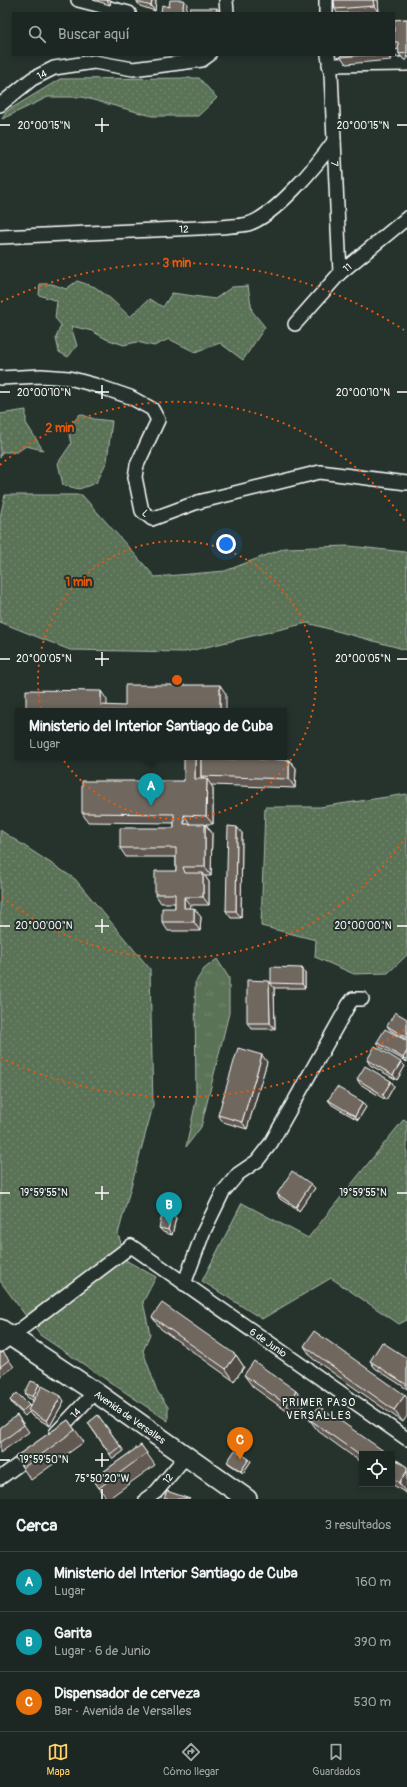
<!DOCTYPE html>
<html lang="es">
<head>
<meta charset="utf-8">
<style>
	body { margin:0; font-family:Pangolin,sans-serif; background:#29322f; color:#f1f3f6 }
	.controls { position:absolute; right:12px; bottom:12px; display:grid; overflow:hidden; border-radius:0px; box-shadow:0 2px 6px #0003 }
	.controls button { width:36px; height:36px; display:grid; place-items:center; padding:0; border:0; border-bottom:1px solid #3a4340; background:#1c2622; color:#f1f3f6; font:20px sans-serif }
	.you { position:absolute; left:226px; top:544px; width:14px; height:14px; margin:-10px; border:3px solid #fff; border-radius:50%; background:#1a73e8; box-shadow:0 0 0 6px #1a73e833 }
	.badge { display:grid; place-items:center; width:26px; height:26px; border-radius:50%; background:#ffd166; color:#fff; font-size:13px; font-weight:700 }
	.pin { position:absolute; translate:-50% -33px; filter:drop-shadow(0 1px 2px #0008) }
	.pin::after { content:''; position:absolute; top:21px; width:14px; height:12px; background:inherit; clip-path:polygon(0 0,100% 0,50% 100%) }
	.popup { position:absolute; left:15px; top:708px; width:272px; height:52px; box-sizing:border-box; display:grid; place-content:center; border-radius:0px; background:#1c2622; filter:drop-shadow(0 1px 3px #0005); font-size:13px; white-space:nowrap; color:#a0a5a5 }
	.popup b { font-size:15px; color:#f1f3f6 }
	.popup::after { content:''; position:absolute; left:50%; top:100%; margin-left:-8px; border:8px solid transparent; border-top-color:#1c2622 }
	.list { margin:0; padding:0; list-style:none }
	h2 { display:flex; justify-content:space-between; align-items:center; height:52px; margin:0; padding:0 16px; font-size:17px }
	h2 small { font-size:13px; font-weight:400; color:#a0a5a5 }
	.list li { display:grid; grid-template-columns:26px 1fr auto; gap:12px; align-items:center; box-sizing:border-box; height:60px; padding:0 16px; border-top:1px solid #3a4340 }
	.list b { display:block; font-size:15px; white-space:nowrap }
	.list p { margin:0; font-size:13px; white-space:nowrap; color:#a0a5a5 }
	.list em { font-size:13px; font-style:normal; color:#a0a5a5 }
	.icon { flex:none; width:22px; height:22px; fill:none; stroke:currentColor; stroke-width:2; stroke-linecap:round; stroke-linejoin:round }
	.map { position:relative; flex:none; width:407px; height:1499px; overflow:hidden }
	.search { position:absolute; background:#1c2622; box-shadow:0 2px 6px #0003; left:12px; right:12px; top:12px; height:44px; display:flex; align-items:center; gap:10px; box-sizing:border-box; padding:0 14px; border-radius:0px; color:#a0a5a5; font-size:15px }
	.sheet { height:232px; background:#1c2622 }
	nav { display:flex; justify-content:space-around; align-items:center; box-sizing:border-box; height:56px; border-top:1px solid #3a4340; background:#1c2622; font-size:11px; color:#a0a5a5 }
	nav a { display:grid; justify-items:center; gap:2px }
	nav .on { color:#ffd166 }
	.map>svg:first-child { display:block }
</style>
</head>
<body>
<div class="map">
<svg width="407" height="1499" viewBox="0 0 407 1499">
	<defs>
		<pattern id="grass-dots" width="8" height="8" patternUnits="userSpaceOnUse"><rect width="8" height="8" fill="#5a7257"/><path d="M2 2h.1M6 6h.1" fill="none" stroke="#738770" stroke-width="1.8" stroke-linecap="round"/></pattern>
		<pattern id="park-tufts" width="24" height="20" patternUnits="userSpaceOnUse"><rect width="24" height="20" fill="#5a7257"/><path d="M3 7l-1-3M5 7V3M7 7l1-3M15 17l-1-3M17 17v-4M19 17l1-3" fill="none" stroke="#738770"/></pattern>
	</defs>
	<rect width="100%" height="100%" fill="#26332d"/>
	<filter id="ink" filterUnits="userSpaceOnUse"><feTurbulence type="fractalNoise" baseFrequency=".025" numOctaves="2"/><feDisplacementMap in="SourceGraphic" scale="8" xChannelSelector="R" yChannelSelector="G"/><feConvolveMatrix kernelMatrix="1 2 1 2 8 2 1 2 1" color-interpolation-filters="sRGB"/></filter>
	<g filter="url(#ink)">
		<path fill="url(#grass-dots)" stroke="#acb8ab" d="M 199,78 L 217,98 L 198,116 L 152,116 L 82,97 L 48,97 L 2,119 L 7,111 L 60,79 Z
			M 77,281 L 95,287 L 111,299 L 130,317 L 149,299 L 163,307 L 172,293 L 215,299 L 232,287 L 248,286 L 252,311 L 265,327 L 243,360 L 220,343 L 195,352 L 169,339 L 154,346 L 137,342 L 124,345 L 106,339 L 92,331 L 71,326 L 77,346 L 68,357 L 59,352 L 56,338 L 61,325 L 55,318 L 57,301 L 39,295 L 40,284 L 52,284 L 66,289 Z
			M 26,410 L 26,423 L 43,450 L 26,446 L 17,452 L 2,452 L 0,458 L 0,414 Z
			M 80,414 L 94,419 L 112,421 L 107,461 L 96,483 L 79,489 L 63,485 L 58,463 L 71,444 L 68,429 Z
			M 5,495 L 82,495 L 155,577 L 225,571 L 285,548 L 349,546 L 405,552 L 407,554 L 407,650 L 307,623 L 185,652 L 70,650 L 0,622 L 0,517 Z
			M 407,794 L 407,955 L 388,973 L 354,974 L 315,957 L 316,940 L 261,926 L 265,807 L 320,807 Z
			M 0,830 L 75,879 L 150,969 L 153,1106 L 118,1234 L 127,1261 L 156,1277 L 143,1302 L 150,1334 L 143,1351 L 157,1391 L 168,1407 L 168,1421 L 40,1335 L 0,1281 Z
			M 404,1119 L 407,1121 L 407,1320 L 399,1324 L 331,1278 L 262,1319 L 202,1281 L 242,1203 L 308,1238 Z"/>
		<path fill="url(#park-tufts)" stroke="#acb8ab" d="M 217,959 L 229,978 L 229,1013 L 201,1127 L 186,1147 L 196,1101 L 195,983 L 204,969 Z"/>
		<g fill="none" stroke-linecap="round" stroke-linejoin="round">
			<defs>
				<g id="street">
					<path d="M 78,0 L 129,13"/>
					<path d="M 226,0 L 227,13"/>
					<path d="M 326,0 L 326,13"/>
					<path id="s1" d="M 328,55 L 331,73 L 340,273"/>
					<path d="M 329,65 L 407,64"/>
					<path id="s2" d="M 0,105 L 32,79 L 54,68 L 94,62 L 133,69 L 202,60 L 209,55"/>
					<path id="s3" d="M 0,237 L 220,227 C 229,226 239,226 248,224 C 275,216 318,164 334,141"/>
					<path id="s4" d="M 295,324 L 340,273 L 407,218"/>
					<path d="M 0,378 L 41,376 L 69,378 L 95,385 L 130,397 L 152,409 L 158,420 L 137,465 L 135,477 L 142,511 L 152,519 L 198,502 L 320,472 L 407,483"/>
					<path d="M 184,1284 L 203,1233 L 223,1192 L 238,1174 L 257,1161 L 271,1143 L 349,1004 L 353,999 L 362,999"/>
					<path id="s5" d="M 0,1345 L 131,1246 L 407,1439"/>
					<path id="s6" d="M 56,1433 L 95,1392"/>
					<path d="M 0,1478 L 33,1454"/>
					<path id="s7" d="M 146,1499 L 156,1492 L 187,1455"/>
				</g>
				<g id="secondary">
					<path id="s8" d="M 0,1329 L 95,1392 L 247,1499"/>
				</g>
			</defs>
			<use href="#street" stroke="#fff" stroke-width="16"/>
			<use href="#secondary" stroke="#fff" stroke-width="22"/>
			<use href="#street" stroke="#26332d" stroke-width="13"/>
			<use href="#secondary" stroke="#26332d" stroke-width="19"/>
		</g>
		<path fill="#605951" stroke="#fff" d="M 93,0 L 111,0 L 110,5 Z
			M 156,0 L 155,11 L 140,6 L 137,2 Z
			M 334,0 L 378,0 L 379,13 L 337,13 L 335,9 Z
			M 407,19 L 407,60 L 404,60 L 399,54 L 399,49 L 394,50 L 394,20 Z
			M 341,55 L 390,55 L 391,60 L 346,64 L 341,57 Z
			M 201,757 L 201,779 L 204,779 L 201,776 L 235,759 L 235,757 L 265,757 L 265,759 L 289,760 L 296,768 L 295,788 L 211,785 L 213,788 L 213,824 L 206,824 L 212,833 L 211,876 L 205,876 L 209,882 L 209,905 L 190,905 L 190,908 L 201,917 L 200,931 L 168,931 L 162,922 L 175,908 L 175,903 L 161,903 L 155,894 L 176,871 L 176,857 L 126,857 L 120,848 L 174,828 L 174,823 L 88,822 L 82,813 L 184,781 Z
			M 242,833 L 241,918 L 231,918 L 226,911 Z
			M 302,968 L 305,973 L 305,988 L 274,988 L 275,1029 L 252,1029 L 247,1023 L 271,983 Z
			M 407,1019 L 407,1040 L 390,1030 L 387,1026 Z
			M 407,1041 L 407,1062 L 380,1047 L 377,1042 Z
			M 367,1060 L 401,1062 L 405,1066 L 397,1080 L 370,1065 Z
			M 267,1062 L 247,1129 L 223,1122 L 218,1115 Z
			M 357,1079 L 391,1081 L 394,1086 L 386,1100 L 360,1084 Z
			M 328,1100 L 366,1107 L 358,1120 L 332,1105 Z
			M 311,1184 L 315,1188 L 299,1211 L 280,1199 L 277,1194 Z
			M 176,1218 L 172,1235 L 163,1232 L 159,1228 Z
			M 152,1317 L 236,1355 L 244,1367 L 234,1381 L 161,1329 Z
			M 304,1346 L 405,1395 L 403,1422 L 312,1358 Z
			M 3,1352 L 14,1367 L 0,1377 L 0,1354 Z
			M 407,1358 L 407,1389 L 375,1368 L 370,1361 Z
			M 244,1375 L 296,1391 L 305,1403 L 295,1417 L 253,1387 Z
			M 41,1387 L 64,1401 L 50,1426 L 31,1415 L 29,1412 L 25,1416 L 13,1405 L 10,1400 L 29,1405 L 30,1407 L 33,1400 L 28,1398 L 25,1393 Z
			M 17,1415 L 29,1432 L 0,1453 L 0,1428 Z
			M 98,1415 L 124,1451 L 113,1459 L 88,1423 Z
			M 309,1419 L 362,1454 L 362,1463 L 318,1431 Z
			M 68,1420 L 84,1442 L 31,1480 L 15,1457 Z
			M 141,1445 L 155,1465 L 108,1499 L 107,1499 L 93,1479 Z
			M 392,1457 L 407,1467 L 407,1494 L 392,1484 Z
			M 251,1461 L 243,1473 L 229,1464 L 227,1462 Z"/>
		<path fill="#4e4942" stroke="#fff" d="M 107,0 L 111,0 L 110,5 Z
			M 152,0 L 156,0 L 155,11 L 151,6 Z
			M 184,0 L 187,4 L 186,13 L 182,13 Z
			M 373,0 L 378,0 L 379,13 L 374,6 Z
			M 217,8 L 220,13 L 216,13 Z
			M 387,55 L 390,55 L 391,60 Z
			M 220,685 L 226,694 L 226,711 L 220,711 Z
			M 101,691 L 107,700 L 107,711 L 101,705 Z
			M 195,757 L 201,757 L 201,788 L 195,779 Z
			M 259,757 L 265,757 L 265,768 L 259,759 Z
			M 289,760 L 296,768 L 295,788 L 289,779 Z
			M 207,779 L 213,788 L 213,824 L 206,816 Z
			M 184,815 L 190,824 L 184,824 Z
			M 205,824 L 212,833 L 211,876 L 205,867 Z
			M 237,827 L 242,833 L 241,918 L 236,911 Z
			M 203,873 L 209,882 L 209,905 L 203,897 Z
			M 184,897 L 190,905 L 190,917 L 184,908 Z
			M 194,908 L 201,917 L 200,931 L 194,922 Z
			M 302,968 L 305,973 L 305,988 L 302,984 Z
			M 269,981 L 274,988 L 275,1029 L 270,1023 Z
			M 407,1051 L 407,1062 L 403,1058 Z
			M 262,1055 L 267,1062 L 247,1129 L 242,1122 Z
			M 401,1062 L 405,1066 L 397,1080 L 393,1075 Z
			M 391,1081 L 394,1086 L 386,1100 L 383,1095 Z
			M 363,1102 L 366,1107 L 358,1120 L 355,1116 Z
			M 311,1184 L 315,1188 L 299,1211 L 296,1207 Z
			M 172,1213 L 176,1218 L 172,1235 L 168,1230 Z
			M 236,1355 L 244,1367 L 234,1381 L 226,1369 Z
			M 39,1384 L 42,1389 L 36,1401 L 33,1397 Z
			M 296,1391 L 305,1403 L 295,1417 L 287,1405 Z
			M 405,1395 L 407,1398 L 407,1416 L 403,1422 L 394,1410 Z
			M 61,1396 L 64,1401 L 50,1426 L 47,1421 Z
			M 249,1459 L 251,1461 L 243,1473 L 241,1471 Z
			M 407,1471 L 407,1494 L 399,1483 Z"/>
		<path fill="#70685e" stroke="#fff" d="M 137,0 L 152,0 L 151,6 L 137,2 Z
			M 170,0 L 184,0 L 182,13 L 164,13 L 161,12 L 162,5 L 169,7 Z
			M 334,0 L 373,0 L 374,6 L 335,9 Z
			M 190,8 L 217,8 L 216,13 L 189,13 Z
			M 407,19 L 407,53 L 399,54 L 398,42 L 394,42 L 394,20 Z
			M 341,55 L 365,55 L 341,57 Z
			M 125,685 L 220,685 L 220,711 L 26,711 L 26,690 L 101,691 L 101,705 L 125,706 Z
			M 184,757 L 195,757 L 195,779 L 207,779 L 206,816 L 184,815 L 184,824 L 205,824 L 205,867 L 183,867 L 185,873 L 203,873 L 203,897 L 184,897 L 184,908 L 194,908 L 194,922 L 162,922 L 162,908 L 175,908 L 175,894 L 155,894 L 155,871 L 176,871 L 176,848 L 120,848 L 120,828 L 174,828 L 174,814 L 82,813 L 82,781 L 184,781 Z
			M 235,757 L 259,757 L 259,759 L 289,760 L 289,779 L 201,776 L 201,758 L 235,759 Z
			M 228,826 L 237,827 L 236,911 L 226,911 Z
			M 271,967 L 302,968 L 302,984 L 271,983 Z
			M 247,980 L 269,981 L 270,1023 L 247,1023 Z
			M 395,1012 L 407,1019 L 407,1038 L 387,1026 Z
			M 385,1029 L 407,1041 L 407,1051 L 403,1058 L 377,1042 Z
			M 375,1046 L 401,1062 L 393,1075 L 367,1060 Z
			M 238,1048 L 262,1055 L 242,1122 L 218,1115 Z
			M 365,1066 L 391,1081 L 383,1095 L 357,1079 Z
			M 337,1087 L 363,1102 L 355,1116 L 328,1100 Z
			M 292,1171 L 311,1184 L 296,1207 L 277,1194 Z
			M 163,1211 L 172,1213 L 168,1230 L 159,1228 Z
			M 162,1303 L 236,1355 L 226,1369 L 152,1317 Z
			M 314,1331 L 405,1395 L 394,1410 L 304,1346 Z
			M 382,1342 L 407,1358 L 407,1385 L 370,1361 Z
			M 3,1352 L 9,1360 L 0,1367 L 0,1354 Z
			M 254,1361 L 296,1391 L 287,1405 L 244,1375 Z
			M 31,1381 L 39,1384 L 33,1397 L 25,1393 Z
			M 42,1386 L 61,1396 L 47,1421 L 28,1410 Z
			M 17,1393 L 29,1405 L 22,1412 L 10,1400 Z
			M 319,1406 L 388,1454 L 362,1454 L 362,1457 L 309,1419 Z
			M 17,1415 L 24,1425 L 0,1443 L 0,1428 Z
			M 98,1415 L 121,1447 L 110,1454 L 88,1423 Z
			M 68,1420 L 75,1430 L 23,1468 L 15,1457 Z
			M 141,1445 L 147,1453 L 99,1488 L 93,1479 Z
			M 235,1450 L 249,1459 L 241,1471 L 227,1462 Z
			M 392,1457 L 407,1467 L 407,1471 L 399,1483 L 392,1478 Z
			M 167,1491 L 190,1499 L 164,1499 Z"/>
	</g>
	<path fill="none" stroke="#fff" stroke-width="1.5" d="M 102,118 L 102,132M 0,125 L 10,125M 95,125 L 109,125M 397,125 L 407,125M 102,385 L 102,399M 0,392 L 10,392M 95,392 L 109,392M 397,392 L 407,392M 102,652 L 102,666M 0,659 L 10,659M 95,659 L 109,659M 397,659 L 407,659M 102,919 L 102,933M 0,926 L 10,926M 95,926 L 109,926M 397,926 L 407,926M 102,1186 L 102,1200M 0,1193 L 10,1193M 95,1193 L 109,1193M 397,1193 L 407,1193M 102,1453 L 102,1467M 0,1460 L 10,1460M 95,1460 L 109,1460M 102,1489 L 102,1499"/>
	<g fill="none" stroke="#e8590c" stroke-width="2" stroke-dasharray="2 4">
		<circle cx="177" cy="680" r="139"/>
		<path d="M406 837A278 278 0 0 1 0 895M0 465A278 278 0 0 1 406 523"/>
		<path d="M404 1030A417 417 0 0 1 1 1058M1 302A417 417 0 0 1 404 330"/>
	</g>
	<g text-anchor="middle" stroke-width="4" stroke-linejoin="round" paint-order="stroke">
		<g font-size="10" fill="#fff" stroke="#26332d">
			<text dy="4" stroke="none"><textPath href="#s2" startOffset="52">14</textPath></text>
			<text dy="4" stroke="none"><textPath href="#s1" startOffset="109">7</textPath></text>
			<text dy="4" stroke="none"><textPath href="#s3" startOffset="184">12</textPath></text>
			<text dy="4" stroke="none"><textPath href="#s4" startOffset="77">11</textPath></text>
			<text transform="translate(146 513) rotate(45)" y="4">L</text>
			<text dy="4" stroke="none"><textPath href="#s5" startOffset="332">6 de Junio</textPath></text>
			<text dy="4" stroke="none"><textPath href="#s6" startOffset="28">14</textPath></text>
			<text dy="4" stroke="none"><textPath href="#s8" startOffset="157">Avenida de Versalles</textPath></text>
			<text dy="4" stroke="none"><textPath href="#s7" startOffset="30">12</textPath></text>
		</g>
		<g font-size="11" letter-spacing="1" fill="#fff" stroke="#26332d">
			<text x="319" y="1406">PRIMER PASO<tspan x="319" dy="13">VERSALLES</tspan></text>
		</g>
	</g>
	<g font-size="10" text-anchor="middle" fill="#fff" stroke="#26332d" stroke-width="4" stroke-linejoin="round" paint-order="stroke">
		<text x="44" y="129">20°00'15"N</text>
		<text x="363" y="129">20°00'15"N</text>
		<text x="44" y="396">20°00'10"N</text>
		<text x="363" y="396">20°00'10"N</text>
		<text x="44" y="662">20°00'05"N</text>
		<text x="363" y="662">20°00'05"N</text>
		<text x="44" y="929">20°00'00"N</text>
		<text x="363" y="929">20°00'00"N</text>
		<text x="44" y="1196">19°59'55"N</text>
		<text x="363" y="1196">19°59'55"N</text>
		<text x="44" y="1463">19°59'50"N</text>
		<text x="102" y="1482">75°50'20"W</text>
	</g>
	<circle cx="177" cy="680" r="6" fill="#e8590c" stroke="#26332d" stroke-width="2"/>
	<g font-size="12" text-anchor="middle" font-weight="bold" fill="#e8590c" stroke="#26332d" stroke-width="4" stroke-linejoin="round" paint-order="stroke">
		<text x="177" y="267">3 min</text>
		<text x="60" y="432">2 min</text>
		<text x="79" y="586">1 min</text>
	</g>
</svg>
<div class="controls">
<button><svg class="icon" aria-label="locate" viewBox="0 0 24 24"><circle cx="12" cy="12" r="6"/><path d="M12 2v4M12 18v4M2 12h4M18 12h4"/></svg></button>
</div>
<div class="you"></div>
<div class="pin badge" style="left:151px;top:806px;background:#0f9aa8">A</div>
<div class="popup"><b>Ministerio del Interior Santiago de Cuba</b>Lugar</div>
<div class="pin badge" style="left:169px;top:1225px;background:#0f9aa8">B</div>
<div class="pin badge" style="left:240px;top:1460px;background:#e8710a">C</div>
<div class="search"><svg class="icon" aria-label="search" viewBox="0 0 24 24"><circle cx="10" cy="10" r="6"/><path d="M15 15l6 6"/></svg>Buscar aquí</div>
</div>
<section class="sheet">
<h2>Cerca<small>3 resultados</small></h2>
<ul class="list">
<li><span class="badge" style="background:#0f9aa8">A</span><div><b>Ministerio del Interior Santiago de Cuba</b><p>Lugar</p></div><em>160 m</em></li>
<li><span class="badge" style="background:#0f9aa8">B</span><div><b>Garita</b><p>Lugar · 6 de Junio</p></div><em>390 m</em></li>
<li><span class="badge" style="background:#e8710a">C</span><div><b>Dispensador de cerveza</b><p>Bar · Avenida de Versalles</p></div><em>530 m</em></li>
</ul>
</section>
<nav>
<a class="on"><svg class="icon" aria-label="map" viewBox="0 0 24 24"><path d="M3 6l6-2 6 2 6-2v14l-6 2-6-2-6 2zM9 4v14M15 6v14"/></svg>Mapa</a>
<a><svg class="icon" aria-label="directions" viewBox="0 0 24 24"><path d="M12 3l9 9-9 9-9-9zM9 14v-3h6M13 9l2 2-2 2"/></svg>Cómo llegar</a>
<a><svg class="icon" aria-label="saved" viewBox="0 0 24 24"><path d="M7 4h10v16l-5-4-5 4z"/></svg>Guardados</a>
</nav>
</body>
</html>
